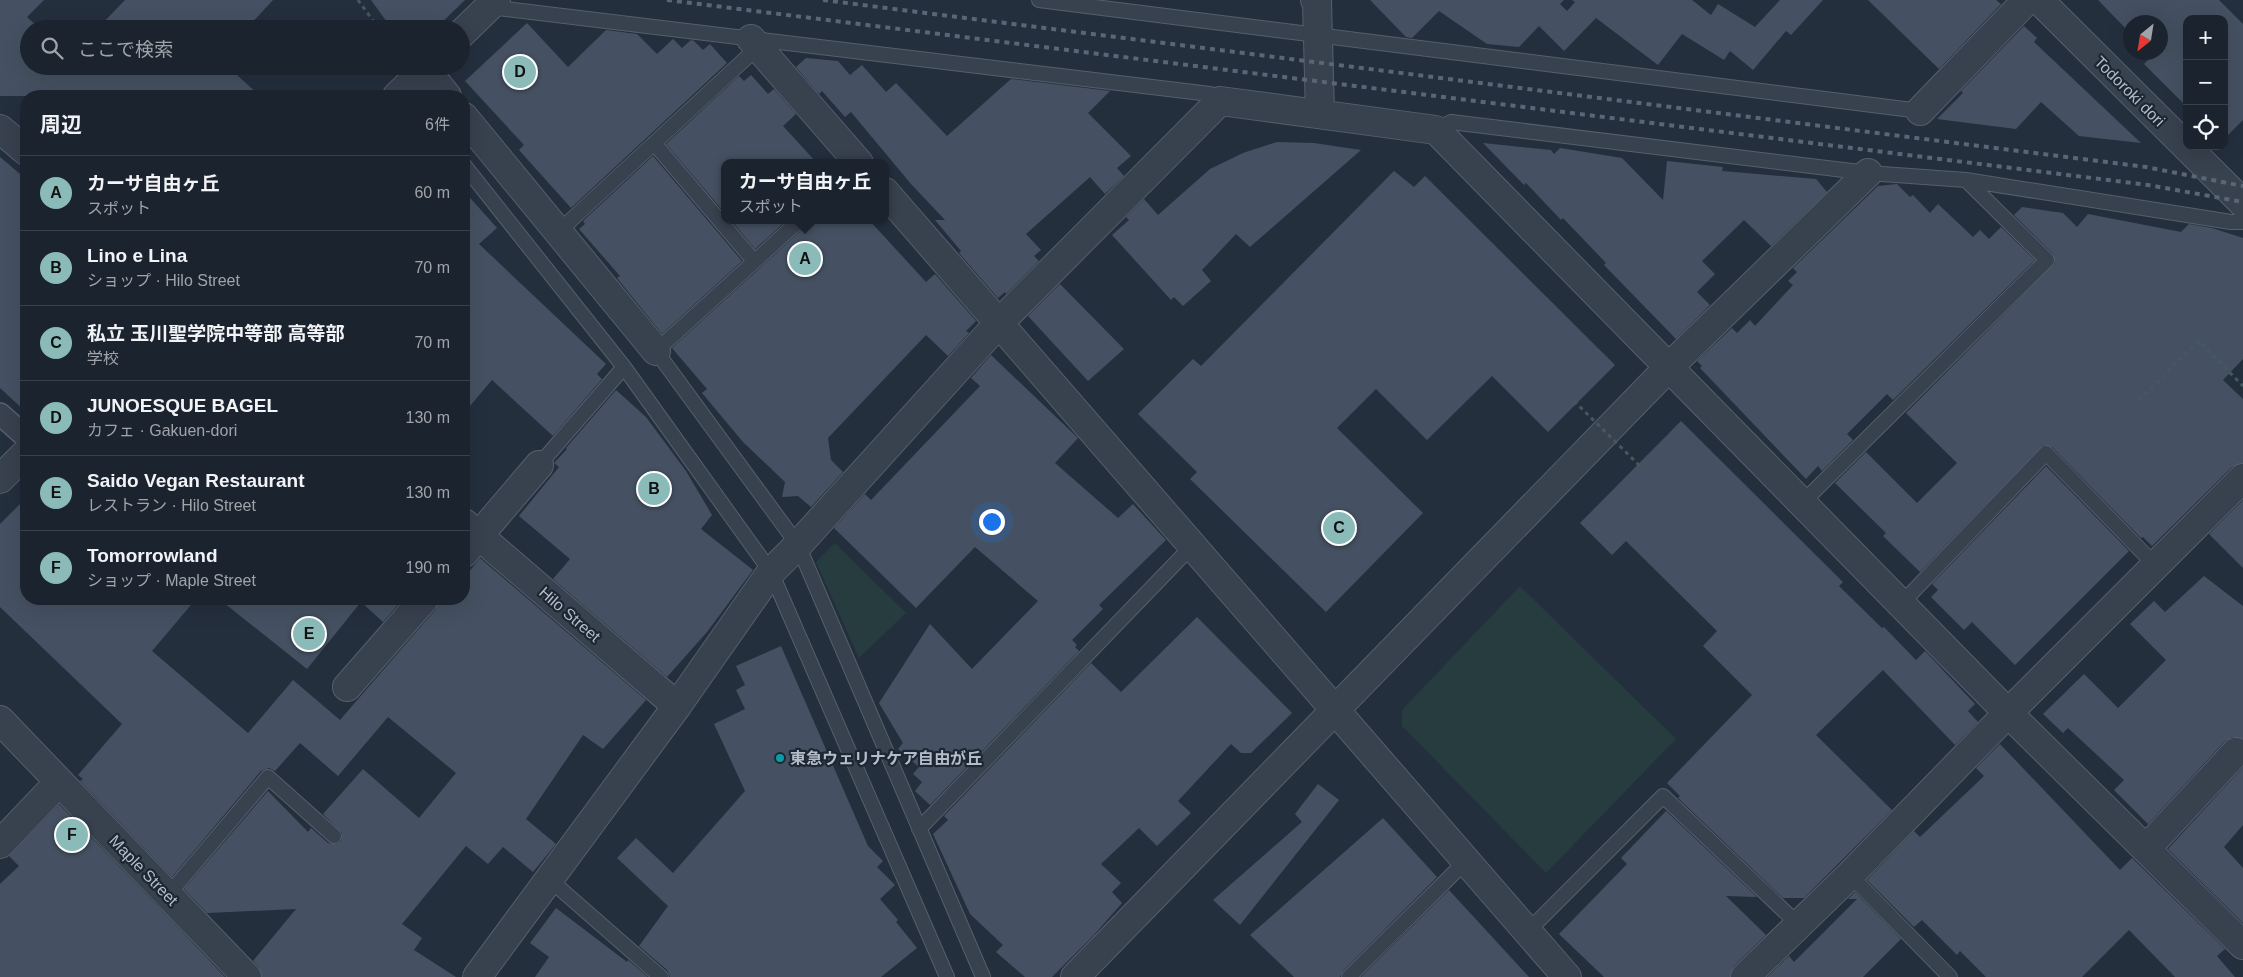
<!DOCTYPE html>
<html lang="ja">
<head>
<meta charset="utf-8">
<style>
	body { margin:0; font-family:Helvetica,"Noto Sans JP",sans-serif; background:#242b36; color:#f1f3f6 }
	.controls { position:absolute; right:15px; top:15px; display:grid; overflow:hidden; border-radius:10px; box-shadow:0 5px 20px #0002 }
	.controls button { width:45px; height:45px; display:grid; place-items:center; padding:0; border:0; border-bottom:1px solid #39404a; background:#1b232e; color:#f1f3f6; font:25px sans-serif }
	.compass { position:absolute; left:2123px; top:15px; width:45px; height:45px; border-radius:50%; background:#1b232e; box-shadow:0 5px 20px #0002; rotate:210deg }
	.you { position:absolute; left:991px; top:521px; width:18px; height:18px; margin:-12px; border:4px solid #fff; border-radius:50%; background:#1a73e8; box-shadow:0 0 0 8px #1a73e833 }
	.badge { display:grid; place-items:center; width:32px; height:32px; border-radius:50%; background:#8bbbb9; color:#111; font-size:16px; font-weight:700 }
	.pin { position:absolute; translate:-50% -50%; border:2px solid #fff; box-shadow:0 1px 5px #0006 }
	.popup { position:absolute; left:721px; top:159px; width:168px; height:65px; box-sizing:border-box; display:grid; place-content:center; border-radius:10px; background:#1b232e; filter:drop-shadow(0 1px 4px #0005); font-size:16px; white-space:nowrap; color:#a0a4aa }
	.popup b { font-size:19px; color:#f1f3f6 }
	.popup::after { content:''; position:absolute; left:50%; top:100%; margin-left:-10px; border:10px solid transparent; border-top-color:#1b232e }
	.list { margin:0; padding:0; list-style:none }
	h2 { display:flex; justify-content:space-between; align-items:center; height:65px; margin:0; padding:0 20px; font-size:21px }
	h2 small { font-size:16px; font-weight:400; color:#a0a4aa }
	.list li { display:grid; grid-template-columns:32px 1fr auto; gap:15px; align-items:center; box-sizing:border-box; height:75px; padding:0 20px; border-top:1px solid #39404a }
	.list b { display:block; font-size:19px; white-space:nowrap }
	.list p { margin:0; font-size:16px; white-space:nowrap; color:#a0a4aa }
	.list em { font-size:16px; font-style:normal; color:#a0a4aa }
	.icon { flex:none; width:28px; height:28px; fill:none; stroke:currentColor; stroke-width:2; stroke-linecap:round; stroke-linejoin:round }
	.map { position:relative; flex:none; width:2243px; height:977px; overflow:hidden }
	.search { position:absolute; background:#1b232e; box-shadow:0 5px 20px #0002; left:20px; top:20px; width:450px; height:55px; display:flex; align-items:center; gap:12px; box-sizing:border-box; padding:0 18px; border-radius:28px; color:#a0a4aa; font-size:19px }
	.panel { position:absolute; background:#1b232e; box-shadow:0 5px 20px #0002; left:20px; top:90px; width:450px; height:515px; border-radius:20px }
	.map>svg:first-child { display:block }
</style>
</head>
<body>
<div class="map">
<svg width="2243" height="977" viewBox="0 0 2243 977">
	<rect width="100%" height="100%" fill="#242f3e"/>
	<path fill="#263c3f" d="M 835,543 L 906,613 L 859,658 L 816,562 Z
		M 1520,586 L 1676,739 L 1546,873 L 1402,726 L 1402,710 Z"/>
	<path fill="#455162" d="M 0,0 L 44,0 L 27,17 L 40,29 L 29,29 L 29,66 L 227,66 L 260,96 L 0,96 Z
		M 125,0 L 273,0 L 246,29 L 97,29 Z
		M 371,0 L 465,0 L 435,29 L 392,29 Z
		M 1370,0 L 1564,0 L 1560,4 L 1567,11 L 1575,2 L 1572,0 L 1692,0 L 1711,15 L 1718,4 L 1755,27 L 1780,0 L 1823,0 L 1791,35 L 1786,31 L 1753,70 L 1730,51 L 1724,60 L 1682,34 L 1658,65 L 1596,18 L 1564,51 L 1539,26 L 1519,47 L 1487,44 L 1439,11 L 1412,38 L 1406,37 Z
		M 1868,0 L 1996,0 L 2001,4 L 1939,69 Z
		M 2098,0 L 2219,0 L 2243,24 L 2243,120 L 2224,139 L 2224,19 L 2187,19 L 2187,107 L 2144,64 L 2153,55 L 2150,52 L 2160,52 L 2160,22 L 2130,22 L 2130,33 Z
		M 527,23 L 568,67 L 606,30 L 637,34 L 657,54 L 673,39 L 682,48 L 691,40 L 694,41 L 703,50 L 710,44 L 727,63 L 571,208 L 519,150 L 524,145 L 465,81 Z
		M 2024,26 L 2037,38 L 2034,42 L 2141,143 L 2079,136 L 2041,102 L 2016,129 L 1937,119 L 1963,93 L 1961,91 Z
		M 806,58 L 838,61 L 850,75 L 862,65 L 886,92 L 896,83 L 947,136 L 1011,79 L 1110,91 L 1088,113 L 1131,156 L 1117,168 L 1124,176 L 1105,194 L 1090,177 L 1026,234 L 1041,250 L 1034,256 L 1039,261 L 1006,294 L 1005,292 L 998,298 L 959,253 L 961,251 L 935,220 L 945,220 L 911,184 L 851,112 L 845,117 L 822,91 L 819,94 L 796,67 Z
		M 751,75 L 768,94 L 774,89 L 796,114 L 783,126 L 817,163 L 725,162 L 725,213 L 666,144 L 739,76 L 744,81 Z
		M 1277,142 L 1314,143 L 1361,150 L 1250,247 L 1236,234 L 1202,270 L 1211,281 L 1183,306 L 1174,297 L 1171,300 L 1112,235 L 1129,220 L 1126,217 L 1144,199 L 1158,215 L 1210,169 L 1243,153 Z
		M 1483,143 L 1551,150 L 1554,154 L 1560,148 L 1622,158 L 1663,200 L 1667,161 L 1723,167 L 1722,171 L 1816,179 L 1827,192 L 1771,246 L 1744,220 L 1702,261 L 1715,274 L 1697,292 L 1710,305 L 1676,339 L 1604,265 L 1606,263 L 1563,218 L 1561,220 L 1526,183 L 1524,185 Z
		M 653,156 L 742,261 L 662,334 L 617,278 L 620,276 L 579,229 L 585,224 L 583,221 Z
		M 0,157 L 26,179 L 26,412 L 0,388 Z
		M 1394,171 L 1414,187 L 1425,176 L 1615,365 L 1548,432 L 1492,376 L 1427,440 L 1376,389 L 1337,428 L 1423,513 L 1326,612 L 1190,479 L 1197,472 L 1138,414 L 1193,359 L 1201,366 Z
		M 1897,184 L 1910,197 L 1913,195 L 1930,213 L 1938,204 L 1973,237 L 1980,230 L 1989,239 L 2001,227 L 2035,260 L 1893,400 L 1887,394 L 1847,434 L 1853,440 L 1822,471 L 1818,466 L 1806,479 L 1700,368 L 1702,366 L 1697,361 L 1732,328 L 1737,333 L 1750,320 L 1755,326 L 1793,285 L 1788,281 L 1797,272 L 1793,268 L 1878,186 Z
		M 464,191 L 497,228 L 479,244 L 606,364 L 597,374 L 602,379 L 553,436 L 492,380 L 464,413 Z
		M 2022,207 L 2063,213 L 2077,227 L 2088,214 L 2181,232 L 2189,224 L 2212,228 L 2243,238 L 2243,359 L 2223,380 L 2243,399 L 2243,463 L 2232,467 L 2152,546 L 2143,537 L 2141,538 L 2052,447 L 2043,445 L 1920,572 L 1883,536 L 1886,533 L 1835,483 L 1866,452 L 1917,503 L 1957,463 L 1906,413 L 2055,263 L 2053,254 L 2014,215 Z
		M 731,220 L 787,220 L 755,249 Z
		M 809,220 L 869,220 L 926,282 L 935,274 L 976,321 L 966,331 L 969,333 L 948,356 L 926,335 L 828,438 L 831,460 L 843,472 L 811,507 L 798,496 L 782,497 L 785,482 L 743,442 L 702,393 L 707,389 L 672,348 L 806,226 Z
		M 1060,284 L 1124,349 L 1088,381 L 1028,316 Z
		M 991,355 L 1078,438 L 1055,463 L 1118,518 L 1133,504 L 1166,540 L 1099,605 L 1103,609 L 1072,640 L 1077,645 L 1075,647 L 1079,651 L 930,805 L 915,791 L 922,782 L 913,774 L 919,767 L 898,749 L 903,743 L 879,703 L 930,624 L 972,669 L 1038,601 L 975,547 L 916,608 L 834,528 L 865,494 L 871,500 L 980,386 L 971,378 Z
		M 616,390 L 646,417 L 686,471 L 712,515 L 701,529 L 753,570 L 707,632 L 667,677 L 553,579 L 570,559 L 519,516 L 559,467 L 554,463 L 567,449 L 566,448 Z
		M 1681,421 L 1843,582 L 1839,586 L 1882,628 L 1884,627 L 1916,660 L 1925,651 L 1975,704 L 1968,711 L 1978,722 L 1955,745 L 1883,670 L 1816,735 L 1892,810 L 1804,898 L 1783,898 L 1678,798 L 1680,796 L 1667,783 L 1752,695 L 1703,646 L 1717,631 L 1626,541 L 1612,555 L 1580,523 Z
		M 2046,466 L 2129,551 L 2015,665 L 1972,622 L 1964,630 L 1931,597 L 1938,590 L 1932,584 Z
		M 26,498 L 26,599 L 196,599 L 152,651 L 248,733 L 293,680 L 340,720 L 436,609 L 439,599 L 444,601 L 446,599 L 464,599 L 464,578 L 480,558 L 646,700 L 603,749 L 583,735 L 526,819 L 556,844 L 533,872 L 503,847 L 488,864 L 466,846 L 402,924 L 422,938 L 414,950 L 456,977 L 262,977 L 259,967 L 253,961 L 296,909 L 207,913 L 184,889 L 268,791 L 308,832 L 311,828 L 328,843 L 336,844 L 341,841 L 342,833 L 323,814 L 363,769 L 419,818 L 456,773 L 388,717 L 338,776 L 300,743 L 275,771 L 269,768 L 261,771 L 172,877 L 80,781 L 83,779 L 78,775 L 122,724 L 0,607 L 0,524 Z
		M 2243,500 L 2243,568 L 2209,534 Z
		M 2204,576 L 2243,606 L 2243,739 L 2232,737 L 2225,741 L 2148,824 L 2114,790 L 2124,780 L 2068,728 L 2063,733 L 2043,714 L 2084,674 L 2118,708 L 2166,660 L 2130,624 L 2154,601 L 2165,612 Z
		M 219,599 L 403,599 L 383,622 L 361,602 L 307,669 Z
		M 1197,617 L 1292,713 L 1251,753 L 1241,753 L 1231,744 L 1178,801 L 1191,813 L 1157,846 L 1139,828 L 1101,864 L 1121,883 L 1112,892 L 1122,903 L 1094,935 L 1052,977 L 1025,977 L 996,952 L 1003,945 L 970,914 L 933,834 L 948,820 L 944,816 L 1091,663 L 1121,692 Z
		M 781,646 L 868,846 L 883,861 L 877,867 L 895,885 L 880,899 L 898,920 L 896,922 L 917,948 L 881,977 L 670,977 L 667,970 L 639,946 L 668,906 L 617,858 L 636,838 L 673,873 L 745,791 L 714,724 L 745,709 L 736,690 L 745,685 L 736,666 Z
		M 2000,744 L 2120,870 L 2132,858 L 2225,949 L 2217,956 L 2235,977 L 2175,977 L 2129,930 L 2082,977 L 1986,977 L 1960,951 L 1957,955 L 1922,920 L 1914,927 L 1867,880 L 1914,831 L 1920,837 L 1984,776 L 1976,768 Z
		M 2243,767 L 2243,825 L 2224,847 L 2243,868 L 2243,923 L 2168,849 Z
		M 1318,784 L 1339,800 L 1240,925 L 1213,900 L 1302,822 L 1295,814 Z
		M 59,804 L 173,922 L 225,977 L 0,977 L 0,884 L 19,866 L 9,856 Z
		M 1666,811 L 1757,897 L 1726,896 L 1766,935 L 1734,966 L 1730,977 L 1604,977 L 1559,934 L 1627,864 L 1621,858 Z
		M 1383,818 L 1437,877 L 1343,971 L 1340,977 L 1294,977 L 1250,935 Z
		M 1449,890 L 1529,977 L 1361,977 Z
		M 1855,892 L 1901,939 L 1863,977 L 1767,977 L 1789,956 L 1794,962 L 1857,899 L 1848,899 Z
		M 556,908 L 627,962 L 628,960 L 648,977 L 535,977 L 549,957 L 530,943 Z"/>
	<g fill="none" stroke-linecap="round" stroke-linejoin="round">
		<defs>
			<path id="service" d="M 1039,0 L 1920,111
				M 489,7 L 1210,94 L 1220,101
				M 1436,130 L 1451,122 L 1868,173 L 1966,180 L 2231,222 L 2243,222
				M 654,143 L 754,261
				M 464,165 L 624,367 L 771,572 L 947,977
				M 800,220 L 656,351 L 798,545 L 983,977
				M 557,233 L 758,47
				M 539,465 L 624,367
				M 1802,503 L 2047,260 L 1966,180
				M 1901,604 L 2046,453 L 2155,565
				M 919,829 L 1192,546
				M 1850,875 L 1950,977
				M 549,879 L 661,977
				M 168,895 L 268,777 L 334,836
				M 1527,932 L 1663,796 L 1798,924
				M 1349,977 L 1466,861"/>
			<path id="pedestrian" d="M 0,414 L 26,437"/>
			<path id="minor" d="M 1315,0 L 1317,2 L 1320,114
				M 751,39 L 859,163
				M 425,69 L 447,96
				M 1920,111 L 2027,0
				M 464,117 L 656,351
				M 0,129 L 26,151
				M 885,192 L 1567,977
				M 464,523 L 677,706
				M 464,553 L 539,465
				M 347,687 L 424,599
				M 0,720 L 247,977
				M 0,844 L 59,782
				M 2146,849 L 2236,752
				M 477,977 L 677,706 L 771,572 L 798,545 L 999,323 L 1220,101 L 1436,130 L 2008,713 L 2243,945
				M 1075,977 L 1669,367 L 1868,173
				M 1745,977 L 1850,875 L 2008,713 L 2243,478"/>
			<path id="tertiary" d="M 2039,0 L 2243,203
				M 461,34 L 496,0
				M 397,96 L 428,66
				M 0,479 L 26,453"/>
		</defs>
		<use href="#service" stroke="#565f6c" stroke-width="16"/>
		<use href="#pedestrian" stroke="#565f6c" stroke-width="24"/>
		<use href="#minor" stroke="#565f6c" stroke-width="30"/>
		<use href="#tertiary" stroke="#565f6c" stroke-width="30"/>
		<path stroke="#44595c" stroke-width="3" stroke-dasharray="4 4" stroke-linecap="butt" d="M 358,0 L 379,29
			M 2139,400 L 2199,341 L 2243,386"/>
		<use href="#service" stroke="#38414e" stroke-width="14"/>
		<use href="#pedestrian" stroke="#38414e" stroke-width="21"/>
		<use href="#minor" stroke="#38414e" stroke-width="28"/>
		<use href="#tertiary" stroke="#38414e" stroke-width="28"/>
		<path stroke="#5a6575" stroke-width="4" stroke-dasharray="5 5" stroke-linecap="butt" d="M 667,0 L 2148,185 L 2243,202
			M 823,0 L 2146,167 L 2243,186"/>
		<path stroke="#44595c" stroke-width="3" stroke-dasharray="4 4" stroke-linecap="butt" d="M 1574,401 L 1641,467"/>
	</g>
	<circle fill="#0f9aa8" stroke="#1d2633" stroke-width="2" cx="780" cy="758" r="5"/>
	<g text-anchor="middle" stroke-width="4.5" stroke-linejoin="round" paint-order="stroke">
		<g font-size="16" fill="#b4bcc9" stroke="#1d2633">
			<text transform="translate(2130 91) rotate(45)" y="6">Todoroki dori</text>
			<text transform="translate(570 614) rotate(41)" y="6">Hilo Street</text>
			<text transform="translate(144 870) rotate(46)" y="6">Maple Street</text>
		</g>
		<g font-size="16" font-weight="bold" fill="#b4bcc9" stroke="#1d2633" text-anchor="start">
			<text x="790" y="764">東急ウェリナケア自由が丘</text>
		</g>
	</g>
</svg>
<div class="controls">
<button>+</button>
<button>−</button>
<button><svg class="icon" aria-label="locate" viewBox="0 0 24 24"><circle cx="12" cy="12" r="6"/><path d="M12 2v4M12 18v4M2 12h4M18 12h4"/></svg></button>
</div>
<svg class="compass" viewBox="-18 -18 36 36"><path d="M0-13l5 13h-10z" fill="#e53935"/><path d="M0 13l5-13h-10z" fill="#a0a4aa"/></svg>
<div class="you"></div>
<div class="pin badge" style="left:805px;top:259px">A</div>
<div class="popup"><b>カーサ自由ヶ丘</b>スポット</div>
<div class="pin badge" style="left:654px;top:489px">B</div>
<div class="pin badge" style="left:1339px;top:528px">C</div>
<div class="pin badge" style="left:520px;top:72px">D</div>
<div class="pin badge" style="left:309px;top:634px">E</div>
<div class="pin badge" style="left:72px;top:835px">F</div>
<div class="search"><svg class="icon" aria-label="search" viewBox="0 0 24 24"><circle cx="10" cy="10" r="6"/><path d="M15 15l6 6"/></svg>ここで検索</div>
<section class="panel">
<h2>周辺<small>6件</small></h2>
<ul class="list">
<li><span class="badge">A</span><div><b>カーサ自由ヶ丘</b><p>スポット</p></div><em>60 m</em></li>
<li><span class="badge">B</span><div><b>Lino e Lina</b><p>ショップ · Hilo Street</p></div><em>70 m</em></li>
<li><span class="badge">C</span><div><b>私立 玉川聖学院中等部 高等部</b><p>学校</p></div><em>70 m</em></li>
<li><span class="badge">D</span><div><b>JUNOESQUE BAGEL</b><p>カフェ · Gakuen-dori</p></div><em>130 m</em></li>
<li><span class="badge">E</span><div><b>Saido Vegan Restaurant</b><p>レストラン · Hilo Street</p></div><em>130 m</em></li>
<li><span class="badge">F</span><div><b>Tomorrowland</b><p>ショップ · Maple Street</p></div><em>190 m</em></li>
</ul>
</section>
</div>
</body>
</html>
